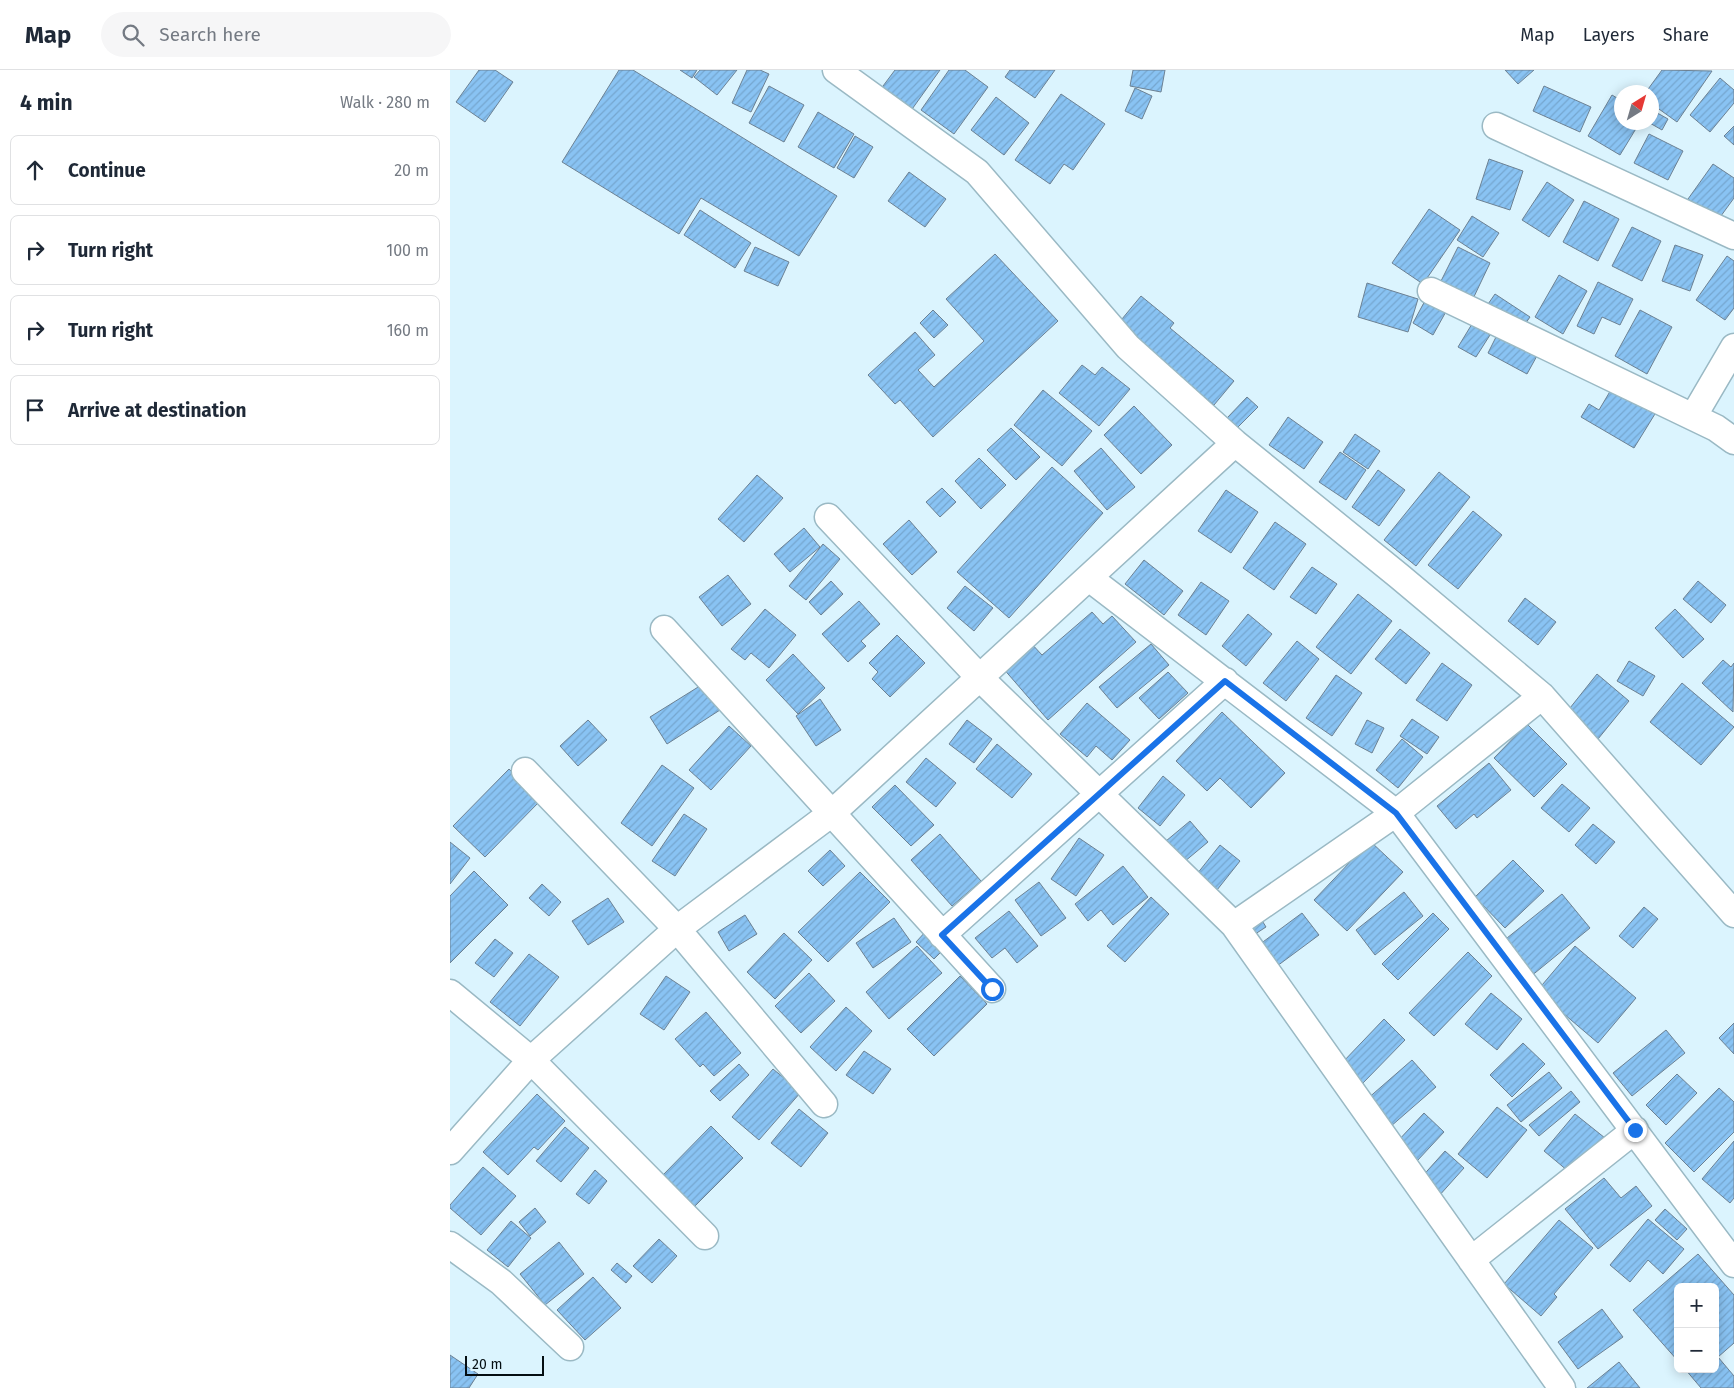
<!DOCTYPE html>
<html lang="en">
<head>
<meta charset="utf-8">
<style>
	body { margin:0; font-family:"Fira Sans",sans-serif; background:#f6f6f7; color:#1f2937 }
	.controls { position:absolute; right:15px; bottom:15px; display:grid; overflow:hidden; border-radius:8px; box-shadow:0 2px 12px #0003 }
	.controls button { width:45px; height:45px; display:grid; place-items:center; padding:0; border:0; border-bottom:1px solid #e0e1e3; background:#fff; color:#1f2937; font:25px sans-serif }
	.compass { position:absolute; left:1164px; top:15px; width:45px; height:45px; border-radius:50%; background:#fff; box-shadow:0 2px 12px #0003; rotate:37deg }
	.scale { position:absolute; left:15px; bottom:12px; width:79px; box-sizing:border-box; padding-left:5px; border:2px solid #040e12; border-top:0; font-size:14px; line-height:18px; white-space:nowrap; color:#040e12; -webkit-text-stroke:4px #dbf4fe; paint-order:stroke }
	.stop { position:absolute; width:15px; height:15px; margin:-11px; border:4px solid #1a73e8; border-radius:50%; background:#fff }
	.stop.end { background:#1a73e8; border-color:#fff; box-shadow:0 1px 5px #0008 }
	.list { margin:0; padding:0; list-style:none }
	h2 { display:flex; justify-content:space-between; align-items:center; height:65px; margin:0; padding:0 20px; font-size:21px }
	h2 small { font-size:16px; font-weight:400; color:#747a83 }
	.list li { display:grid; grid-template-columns:32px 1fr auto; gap:15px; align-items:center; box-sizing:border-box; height:70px; margin:0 10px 10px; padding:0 10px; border:1px solid #e0e1e3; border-radius:8px }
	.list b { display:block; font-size:19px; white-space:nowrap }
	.list em { font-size:16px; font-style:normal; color:#747a83 }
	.icon { flex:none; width:28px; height:28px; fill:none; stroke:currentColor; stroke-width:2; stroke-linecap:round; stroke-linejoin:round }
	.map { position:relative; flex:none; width:1284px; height:1318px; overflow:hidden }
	header { display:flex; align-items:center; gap:30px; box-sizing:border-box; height:70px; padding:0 25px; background:#fff; border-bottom:1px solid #e0e1e3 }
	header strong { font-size:24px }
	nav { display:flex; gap:28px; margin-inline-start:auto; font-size:18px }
	.search { width:350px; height:45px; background:#f6f6f7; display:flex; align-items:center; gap:12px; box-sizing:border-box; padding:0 18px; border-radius:28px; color:#747a83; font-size:19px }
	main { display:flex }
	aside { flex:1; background:#fff }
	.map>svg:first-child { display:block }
</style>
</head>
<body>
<header>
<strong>Map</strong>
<div class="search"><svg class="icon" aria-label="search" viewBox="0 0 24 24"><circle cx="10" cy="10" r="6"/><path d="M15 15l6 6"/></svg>Search here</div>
<nav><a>Map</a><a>Layers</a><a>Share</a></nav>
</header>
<main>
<aside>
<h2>4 min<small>Walk · 280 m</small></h2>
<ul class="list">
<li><svg class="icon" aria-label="ahead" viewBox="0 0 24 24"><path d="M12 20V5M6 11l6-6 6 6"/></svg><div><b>Continue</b></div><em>20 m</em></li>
<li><svg class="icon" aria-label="right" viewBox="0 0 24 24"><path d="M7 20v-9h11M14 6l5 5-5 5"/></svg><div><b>Turn right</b></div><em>100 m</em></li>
<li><svg class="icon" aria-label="right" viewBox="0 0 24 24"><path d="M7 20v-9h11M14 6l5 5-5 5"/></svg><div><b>Turn right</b></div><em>160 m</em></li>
<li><svg class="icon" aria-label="arrive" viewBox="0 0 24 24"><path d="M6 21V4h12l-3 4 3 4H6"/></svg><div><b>Arrive at destination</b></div></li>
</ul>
</aside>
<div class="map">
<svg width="1284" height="1318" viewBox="0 0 1284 1318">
	<defs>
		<pattern id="building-hatch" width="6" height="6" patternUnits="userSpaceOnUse" patternTransform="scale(1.25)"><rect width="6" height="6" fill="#89c3f3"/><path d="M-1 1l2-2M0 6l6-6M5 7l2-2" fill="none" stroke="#75a6cf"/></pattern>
	</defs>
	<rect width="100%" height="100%" fill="#dbf4fe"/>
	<path fill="url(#building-hatch)" stroke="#6c8193" d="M 29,0 L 45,0 L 63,12 L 35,52 L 6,32 Z
		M 169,0 L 183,0 L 387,126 L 349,186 L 251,128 L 229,164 L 112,92 Z
		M 230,0 L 247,0 L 242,8 Z
		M 250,0 L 287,0 L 267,25 L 244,7 Z
		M 297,0 L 310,0 L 319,4 L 301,42 L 282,33 Z
		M 445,0 L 490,0 L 460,42 L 430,20 Z
		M 499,0 L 515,0 L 538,17 L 504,64 L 471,40 Z
		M 560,0 L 605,0 L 585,28 L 555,7 Z
		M 683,0 L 715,0 L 711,22 L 680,16 Z
		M 1055,0 L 1084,0 L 1068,14 Z
		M 1212,0 L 1262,1 L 1227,52 L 1202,34 L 1202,22 L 1196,22 Z
		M 1270,8 L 1284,20 L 1284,33 L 1260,62 L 1240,45 Z
		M 319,16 L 354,35 L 334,72 L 299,53 Z
		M 1094,16 L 1141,37 L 1130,62 L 1083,41 Z
		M 685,18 L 702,26 L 692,49 L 675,41 Z
		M 611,24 L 655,54 L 623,100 L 614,94 L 600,114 L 565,90 Z
		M 1162,25 L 1172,31 L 1172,52 L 1190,52 L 1170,85 L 1138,66 Z
		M 546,27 L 579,53 L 554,85 L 521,60 Z
		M 1202,40 L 1218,49 L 1212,60 L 1198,52 L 1202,52 Z
		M 368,42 L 404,64 L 384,98 L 348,77 Z
		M 1284,56 L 1284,75 L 1274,66 Z
		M 1199,64 L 1233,81 L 1218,110 L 1184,93 Z
		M 405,66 L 423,77 L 404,108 L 387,98 Z
		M 1039,89 L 1073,101 L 1060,140 L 1026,129 Z
		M 1263,94 L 1284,108 L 1284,128 L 1268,150 L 1238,129 Z
		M 459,102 L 496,129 L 475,157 L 438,131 Z
		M 1097,112 L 1124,130 L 1099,167 L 1072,150 Z
		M 1134,131 L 1169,149 L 1148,191 L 1113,172 Z
		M 979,139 L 1010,160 L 973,214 L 942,193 Z
		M 250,140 L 301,173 L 285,198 L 234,165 Z
		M 1022,146 L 1049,163 L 1033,187 L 1007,170 Z
		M 1182,157 L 1211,171 L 1192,211 L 1162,196 Z
		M 1225,175 L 1253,185 L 1240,221 L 1212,211 Z
		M 305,177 L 339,192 L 328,216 L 294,201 Z
		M 1008,177 L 1040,193 L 1021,233 L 988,217 Z
		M 545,184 L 608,251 L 483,367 L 450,330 L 445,334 L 418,305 L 465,262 L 485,285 L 468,300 L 484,317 L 534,271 L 496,229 Z
		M 1277,186 L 1284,191 L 1284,238 L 1275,250 L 1246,230 Z
		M 1109,205 L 1137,221 L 1113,264 L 1085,247 Z
		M 1148,212 L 1183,229 L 1170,255 L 1152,247 L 1144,264 L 1127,256 Z
		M 917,213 L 968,229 L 958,262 L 908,247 Z
		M 1045,224 L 1080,247 L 1071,260 L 1036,237 Z
		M 691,226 L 724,253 L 720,258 L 784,311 L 764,335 L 667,255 Z
		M 977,227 L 998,238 L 983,265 L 963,253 Z
		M 483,240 L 498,255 L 484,268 L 470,253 Z
		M 1190,240 L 1222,257 L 1197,304 L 1165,286 Z
		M 1022,254 L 1040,265 L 1026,287 L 1008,277 Z
		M 1048,263 L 1088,284 L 1077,304 L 1038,283 Z
		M 632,295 L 645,305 L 652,297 L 680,319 L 649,356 L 609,323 Z
		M 1165,313 L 1208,339 L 1184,378 L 1131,347 L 1139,334 L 1149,340 Z
		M 593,320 L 642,361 L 612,396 L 564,355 Z
		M 797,327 L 808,337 L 787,358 L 777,348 Z
		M 684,336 L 722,375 L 691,404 L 654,365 Z
		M 838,347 L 873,372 L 854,399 L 819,375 Z
		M 561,358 L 590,387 L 566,410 L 537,380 Z
		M 905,364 L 930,381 L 918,399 L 893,382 Z
		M 651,378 L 685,417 L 657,440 L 624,401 Z
		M 890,382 L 916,400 L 896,430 L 869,412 Z
		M 529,388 L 556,415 L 531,439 L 505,411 Z
		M 602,397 L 653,443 L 559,548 L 507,502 Z
		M 928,400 L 955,420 L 929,456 L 902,437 Z
		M 989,402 L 1020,427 L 966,496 L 934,470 Z
		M 307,405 L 333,428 L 294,472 L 268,449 Z
		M 492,418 L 506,432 L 490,447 L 476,432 Z
		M 776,420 L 808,442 L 781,483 L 748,461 Z
		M 1023,441 L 1052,465 L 1008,519 L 978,495 Z
		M 459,450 L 487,482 L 462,505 L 433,474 Z
		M 825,452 L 856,474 L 824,520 L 793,498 Z
		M 354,458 L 370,477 L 340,502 L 324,484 Z
		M 373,474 L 390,489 L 356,530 L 339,516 Z
		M 694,490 L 733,521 L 714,545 L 675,514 Z
		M 862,497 L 887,514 L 866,544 L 840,527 Z
		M 278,505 L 301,534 L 272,556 L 249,527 Z
		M 381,511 L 393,524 L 371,545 L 359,532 Z
		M 1248,511 L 1276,535 L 1261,553 L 1233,529 Z
		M 751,512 L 779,531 L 756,565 L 728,545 Z
		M 515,516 L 543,538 L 524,561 L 497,538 Z
		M 908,524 L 942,551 L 901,604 L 866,577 Z
		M 1075,528 L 1106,552 L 1088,575 L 1058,551 Z
		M 409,531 L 430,554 L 411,571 L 416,576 L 398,592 L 372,564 Z
		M 315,539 L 346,565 L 319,598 L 301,583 L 295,590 L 281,579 Z
		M 1225,539 L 1254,569 L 1233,588 L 1205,558 Z
		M 642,542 L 653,554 L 662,546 L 686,572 L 598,650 L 552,597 L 580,572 L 592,585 Z
		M 798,544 L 822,564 L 796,596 L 772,576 Z
		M 950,559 L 980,583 L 956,614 L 925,589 Z
		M 447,565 L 475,593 L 440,627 L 422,609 L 428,602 L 419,593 Z
		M 847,571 L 869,589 L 836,631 L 813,613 Z
		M 701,574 L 719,595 L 667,638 L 649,617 Z
		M 343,584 L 375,618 L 348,644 L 316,610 Z
		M 1273,590 L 1281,597 L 1284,593 L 1283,642 L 1252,613 Z
		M 1179,591 L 1205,606 L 1193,626 L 1167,611 Z
		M 992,593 L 1022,615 L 997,651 L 966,630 Z
		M 718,602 L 738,623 L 709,649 L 689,628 Z
		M 1147,604 L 1179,631 L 1148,669 L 1116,643 Z
		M 886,605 L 912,623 L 882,666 L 856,648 Z
		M 1232,613 L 1284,657 L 1251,695 L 1200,652 Z
		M 253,614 L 270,640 L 217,674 L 200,647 Z
		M 370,629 L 391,660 L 366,676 L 346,646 Z
		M 637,633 L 680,670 L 662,690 L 646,676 L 637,687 L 610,664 Z
		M 772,642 L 835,703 L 801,738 L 770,708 L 757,721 L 726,691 Z
		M 962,649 L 989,667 L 977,684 L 950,666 Z
		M 138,650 L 157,670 L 128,696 L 110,676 Z
		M 517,650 L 542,669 L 524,693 L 499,674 Z
		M 917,650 L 934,658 L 922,683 L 905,674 Z
		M 1077,654 L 1117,694 L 1084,727 L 1044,688 Z
		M 279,656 L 301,676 L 261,720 L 239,700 Z
		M 952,669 L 973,687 L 948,718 L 926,700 Z
		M 547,674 L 582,704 L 562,728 L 526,699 Z
		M 476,688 L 506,713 L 486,737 L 456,712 Z
		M 1039,693 L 1061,720 L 1027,748 L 1024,744 L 1006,759 L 987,736 Z
		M 212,695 L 244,718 L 202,776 L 171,753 Z
		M 59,699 L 91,730 L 35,787 L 3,756 Z
		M 713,706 L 735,725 L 710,756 L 688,738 Z
		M 1112,714 L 1140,738 L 1119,762 L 1091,738 Z
		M 445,715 L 484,755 L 461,776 L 422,737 Z
		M 234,744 L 257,759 L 225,806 L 202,791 Z
		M 740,751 L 758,772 L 734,792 L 716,771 Z
		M 1143,754 L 1165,772 L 1146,794 L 1125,775 Z
		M 490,764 L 531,811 L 502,836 L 461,790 Z
		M 629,768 L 654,785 L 626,826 L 601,809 Z
		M 920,771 L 953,802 L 897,861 L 864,830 Z
		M 0,772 L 20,788 L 0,814 Z
		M 770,775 L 790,791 L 767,820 L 747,804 Z
		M 380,780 L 395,796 L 373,816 L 358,801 Z
		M 1063,790 L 1094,821 L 1055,858 L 1025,827 Z
		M 673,796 L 698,827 L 663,855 L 651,840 L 638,851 L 625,834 Z
		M 24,801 L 58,835 L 0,893 L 0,826 Z
		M 410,802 L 440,832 L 378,892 L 348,862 Z
		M 589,812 L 616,848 L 591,866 L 565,830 Z
		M 92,814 L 111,832 L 99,846 L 79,828 Z
		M 954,822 L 973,846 L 925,885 L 906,860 Z
		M 1112,824 L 1140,858 L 1080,907 L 1052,872 Z
		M 701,827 L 719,844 L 675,892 L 657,876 Z
		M 158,828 L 174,852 L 138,875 L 122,851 Z
		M 1194,837 L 1208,849 L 1183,878 L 1169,866 Z
		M 559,841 L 588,876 L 567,893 L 555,878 L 542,888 L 525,868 Z
		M 852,843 L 869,865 L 819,902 L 802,880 Z
		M 983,843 L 999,859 L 948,910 L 932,894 Z
		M 808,844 L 816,857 L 799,868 L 791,856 Z
		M 295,845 L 307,864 L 279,881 L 268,862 Z
		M 444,848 L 461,872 L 423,898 L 406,873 Z
		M 477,860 L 496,877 L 484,889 L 466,872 Z
		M 334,863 L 362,890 L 325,929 L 297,902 Z
		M 45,869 L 63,883 L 44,907 L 25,893 Z
		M 467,876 L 492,903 L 439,949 L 416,922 Z
		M 1125,876 L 1186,928 L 1148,973 L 1087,921 Z
		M 1018,882 L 1042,906 L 984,966 L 959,943 Z
		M 79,884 L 109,907 L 70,956 L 40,932 Z
		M 359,903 L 385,931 L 351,963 L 325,936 Z
		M 216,906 L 240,922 L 214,960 L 190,944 Z
		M 510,906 L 537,934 L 484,986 L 457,959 Z
		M 1041,923 L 1072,949 L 1047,980 L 1015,954 Z
		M 396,937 L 422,961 L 386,1001 L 360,977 Z
		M 256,942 L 291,983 L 264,1006 L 253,994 L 250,997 L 225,969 Z
		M 934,949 L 955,970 L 912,1014 L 891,994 Z
		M 1284,953 L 1284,984 L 1269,968 Z
		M 1216,960 L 1235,983 L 1182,1026 L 1163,1003 Z
		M 1073,973 L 1095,994 L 1062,1027 L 1040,1005 Z
		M 414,981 L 441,999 L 423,1024 L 396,1005 Z
		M 962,990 L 986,1017 L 940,1057 L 916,1030 Z
		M 289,994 L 299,1005 L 270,1031 L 260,1021 Z
		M 323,999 L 351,1022 L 309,1070 L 282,1047 Z
		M 1099,1002 L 1112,1018 L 1071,1052 L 1057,1035 Z
		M 1227,1004 L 1247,1023 L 1216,1055 L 1196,1035 Z
		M 1269,1018 L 1284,1032 L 1284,1062 L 1244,1102 L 1215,1073 Z
		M 1121,1021 L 1130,1032 L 1089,1066 L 1079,1055 Z
		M 87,1024 L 115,1051 L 88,1080 L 84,1077 L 58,1105 L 33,1082 Z
		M 1047,1037 L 1077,1060 L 1037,1108 L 1008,1084 Z
		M 349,1039 L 378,1063 L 351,1097 L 321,1073 Z
		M 974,1043 L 994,1062 L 967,1091 L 946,1073 Z
		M 1125,1044 L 1155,1068 L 1124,1106 L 1094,1081 Z
		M 261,1056 L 293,1088 L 244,1137 L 212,1106 Z
		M 115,1057 L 139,1078 L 111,1112 L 86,1091 Z
		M 1284,1071 L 1284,1128 L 1280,1133 L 1252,1109 Z
		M 995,1081 L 1014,1098 L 988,1127 L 969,1110 Z
		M 33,1097 L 66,1126 L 31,1165 L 0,1138 L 0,1135 Z
		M 145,1100 L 157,1111 L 139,1134 L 126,1124 Z
		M 1154,1108 L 1171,1128 L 1186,1116 L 1202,1136 L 1148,1179 L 1115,1139 Z
		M 85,1138 L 96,1152 L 80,1166 L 69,1152 Z
		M 1215,1139 L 1237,1159 L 1227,1170 L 1205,1150 Z
		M 1198,1149 L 1234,1179 L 1213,1204 L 1198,1190 L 1180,1212 L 1160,1195 Z
		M 1109,1150 L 1143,1178 L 1104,1224 L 1107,1227 L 1091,1246 L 1054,1214 Z
		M 61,1151 L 81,1168 L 58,1197 L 37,1180 Z
		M 209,1169 L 227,1186 L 202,1213 L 183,1196 Z
		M 109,1172 L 134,1204 L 95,1235 L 70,1204 Z
		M 1248,1184 L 1284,1225 L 1284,1273 L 1268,1287 L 1284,1306 L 1284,1318 L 1251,1318 L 1235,1299 L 1265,1299 L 1265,1217 L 1228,1217 L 1228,1291 L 1183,1240 Z
		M 167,1193 L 182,1206 L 176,1213 L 161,1200 Z
		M 143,1207 L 171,1238 L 135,1270 L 107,1240 Z
		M 1152,1239 L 1173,1267 L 1128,1299 L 1108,1272 Z
		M 0,1285 L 28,1304 L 19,1318 L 0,1318 Z
		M 1169,1292 L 1190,1318 L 1137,1318 Z"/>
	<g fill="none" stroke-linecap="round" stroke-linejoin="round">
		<defs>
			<path id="minor" d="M 386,0 L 527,102 L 678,277 L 785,373 L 949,506 L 1092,626 L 1284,844
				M 1046,56 L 1284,166
				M 981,221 L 1266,358 L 1284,371
				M 1243,347 L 1284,277
				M 378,447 L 530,608 L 784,855 L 946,743 L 1092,626
				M 639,508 L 946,743 L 1284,1194
				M 214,559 L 542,919
				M 75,701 L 227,859 L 374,1034
				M 784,855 L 1112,1318
				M 492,865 L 775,611
				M 0,923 L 81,990 L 255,1166
				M 0,1081 L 81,990 L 227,859 L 382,743 L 785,373
				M 0,1175 L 51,1212 L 120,1277
				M 1021,1190 L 1185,1060"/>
		</defs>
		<use href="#minor" stroke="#9ab9c4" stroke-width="29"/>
		<use href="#minor" stroke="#fff" stroke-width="26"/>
	</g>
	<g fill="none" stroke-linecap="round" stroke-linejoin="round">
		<path stroke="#1a73e8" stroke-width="6" d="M 542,919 L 492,865 L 775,611 L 946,743 L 1185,1060"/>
	</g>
</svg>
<div class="controls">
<button>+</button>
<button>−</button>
</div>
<svg class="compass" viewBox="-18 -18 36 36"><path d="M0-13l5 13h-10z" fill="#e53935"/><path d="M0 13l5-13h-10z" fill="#747a83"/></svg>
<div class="scale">20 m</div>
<div class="stop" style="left:542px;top:919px"></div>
<div class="stop end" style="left:1185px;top:1060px"></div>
</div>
</main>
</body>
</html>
